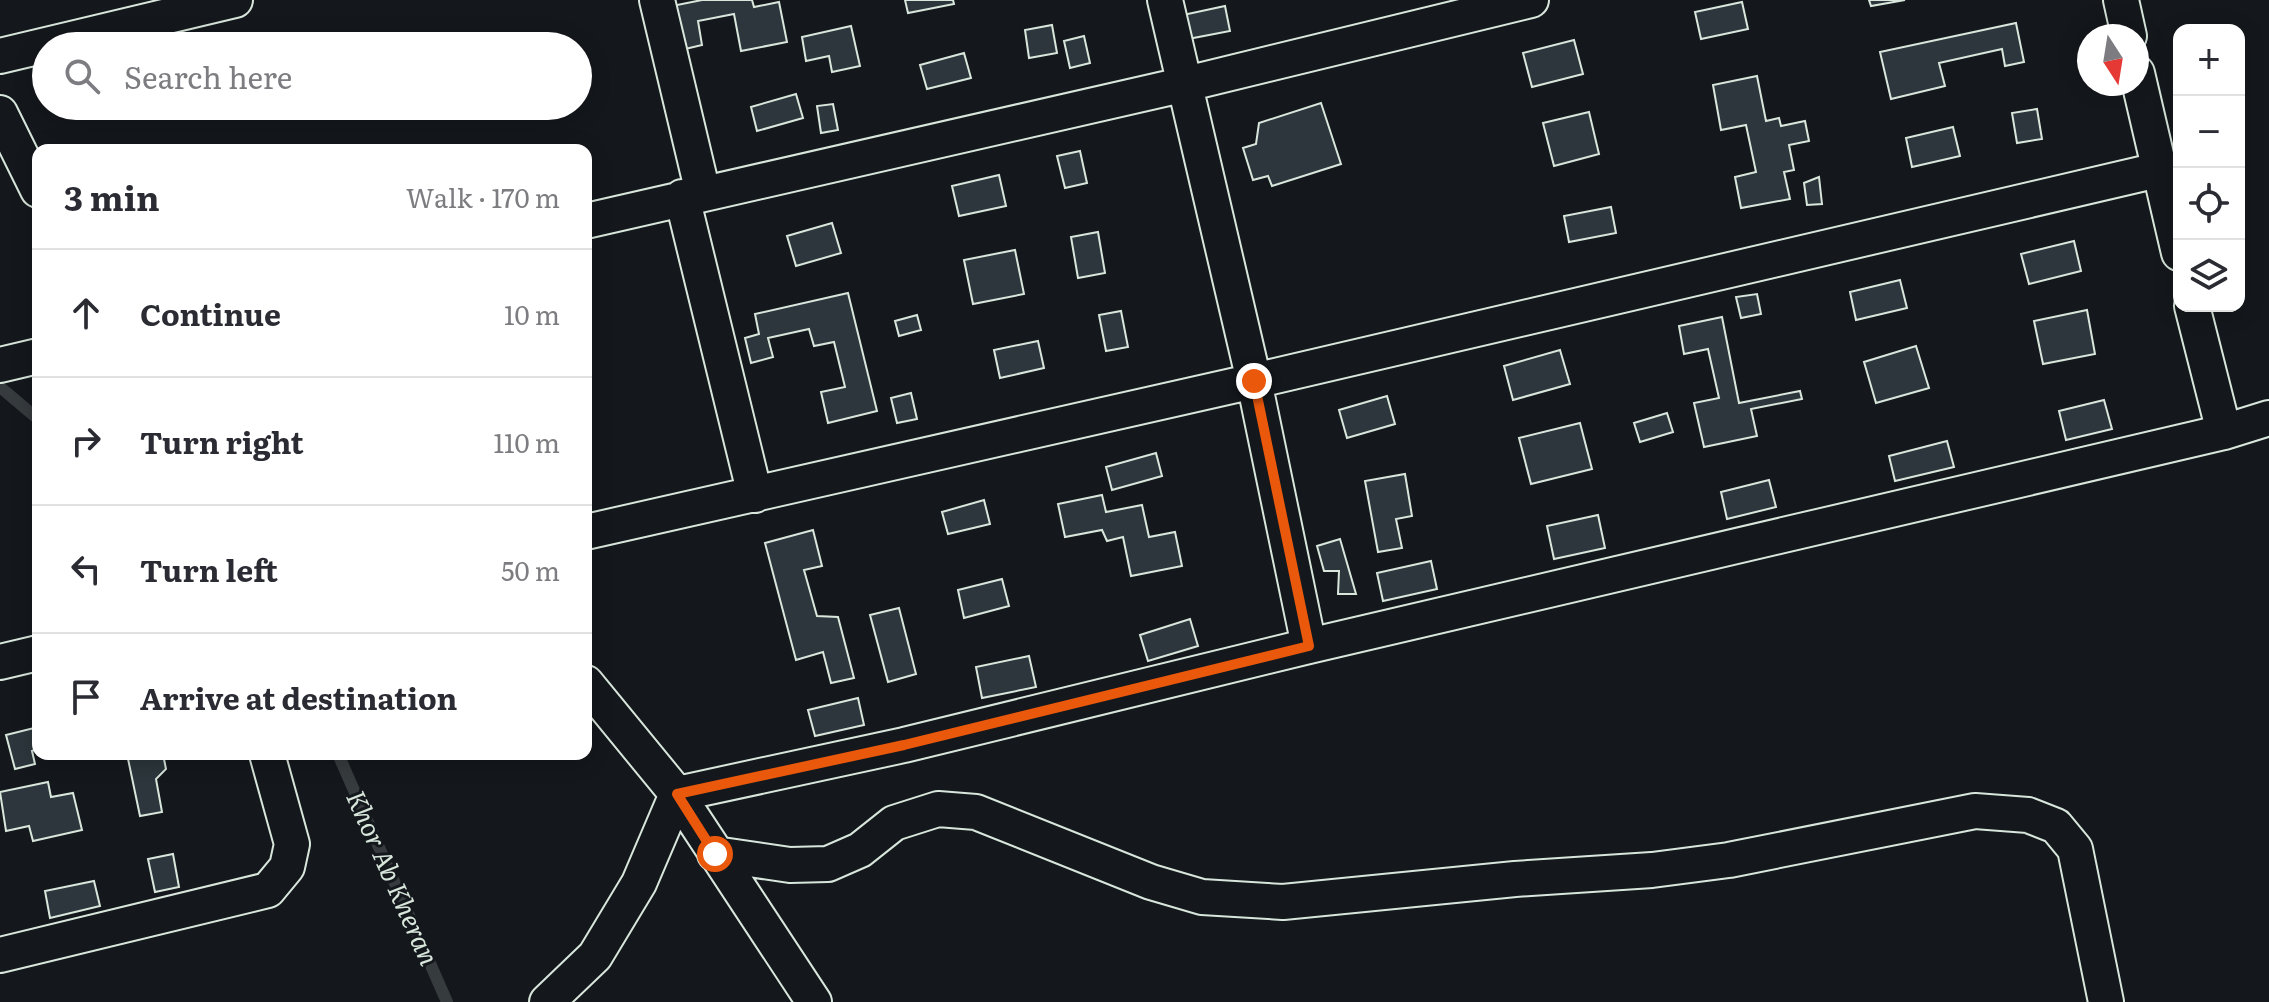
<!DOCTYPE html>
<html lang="en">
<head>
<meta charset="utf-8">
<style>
	body { margin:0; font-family:Literata,serif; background:#f2f2f3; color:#2b2b33 }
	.controls { position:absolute; right:24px; top:24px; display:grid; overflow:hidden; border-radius:16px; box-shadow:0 4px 20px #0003 }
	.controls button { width:72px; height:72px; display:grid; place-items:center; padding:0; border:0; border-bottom:2px solid #e1e1e2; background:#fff; color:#2b2b33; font:40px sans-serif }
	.compass { position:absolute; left:2077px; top:24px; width:72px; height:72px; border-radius:50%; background:#fff; box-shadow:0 4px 20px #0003; rotate:168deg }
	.stop { position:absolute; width:24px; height:24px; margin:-18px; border:6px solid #ea580c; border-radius:50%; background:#fff }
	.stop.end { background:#ea580c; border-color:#fff; box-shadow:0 2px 8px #0008 }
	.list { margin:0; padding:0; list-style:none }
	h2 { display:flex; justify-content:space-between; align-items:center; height:104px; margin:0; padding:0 32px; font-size:34px }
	h2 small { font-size:26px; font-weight:400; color:#7c7c81 }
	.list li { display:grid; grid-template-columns:52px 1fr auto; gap:24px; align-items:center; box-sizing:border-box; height:128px; padding:0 32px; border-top:2px solid #e1e1e2 }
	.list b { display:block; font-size:30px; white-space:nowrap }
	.list em { font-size:26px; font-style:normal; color:#7c7c81 }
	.icon { flex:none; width:44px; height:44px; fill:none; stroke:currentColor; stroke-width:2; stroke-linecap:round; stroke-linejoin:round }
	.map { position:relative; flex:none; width:2269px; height:1002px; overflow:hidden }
	.search { position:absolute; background:#fff; box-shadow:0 4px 20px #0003; left:32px; top:32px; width:560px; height:88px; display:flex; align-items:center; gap:20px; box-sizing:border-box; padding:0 28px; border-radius:44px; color:#7c7c81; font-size:30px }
	.panel { position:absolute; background:#fff; box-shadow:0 4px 20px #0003; left:32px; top:144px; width:560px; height:616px; border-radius:16px }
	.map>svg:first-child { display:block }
</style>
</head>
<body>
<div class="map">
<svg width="2269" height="1002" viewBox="0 0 2269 1002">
	<rect width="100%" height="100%" fill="#14181c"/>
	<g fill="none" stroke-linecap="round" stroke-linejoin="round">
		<path stroke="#363b3e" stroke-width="12" d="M 0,387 L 38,419
			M 338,754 L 447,1002"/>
	</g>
	<path fill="#2c363c" stroke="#d8e6dc" stroke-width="2" d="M 702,0 L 752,0 L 754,7 L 779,2 L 787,42 L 741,51 L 734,14 L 698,21 L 702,45 L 681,50 L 672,6 Z
		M 905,0 L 953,0 L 954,4 L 908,13 Z
		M 1869,0 L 1905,0 L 1871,6 Z
		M 1742,2 L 1748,29 L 1701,39 L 1695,12 Z
		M 1225,6 L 1230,31 L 1188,39 L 1183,15 Z
		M 2016,23 L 2024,62 L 2005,66 L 2002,49 L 1939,63 L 1945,86 L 1891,99 L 1880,52 Z
		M 1052,25 L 1057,53 L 1029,58 L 1025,30 Z
		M 851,26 L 860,66 L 832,72 L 829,56 L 806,61 L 802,37 Z
		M 1084,36 L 1090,63 L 1070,68 L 1064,41 Z
		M 1574,40 L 1583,74 L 1532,87 L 1523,53 Z
		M 964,53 L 971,78 L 927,89 L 920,65 Z
		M 1757,76 L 1766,121 L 1779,118 L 1781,126 L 1805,121 L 1809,141 L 1789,145 L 1794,170 L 1784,172 L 1790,199 L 1741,208 L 1735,177 L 1756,172 L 1746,125 L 1721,130 L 1713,85 Z
		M 796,94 L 803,118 L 757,131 L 751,107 Z
		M 1321,103 L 1341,164 L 1272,186 L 1268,176 L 1253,180 L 1243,148 L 1256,144 L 1259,123 Z
		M 833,104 L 838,130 L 821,133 L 817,106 Z
		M 2037,109 L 2042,139 L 2017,143 L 2012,113 Z
		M 1589,112 L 1599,154 L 1554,166 L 1543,123 Z
		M 1953,127 L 1960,156 L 1912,167 L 1906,138 Z
		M 1080,151 L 1087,183 L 1065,188 L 1057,156 Z
		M 999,175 L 1006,206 L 959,216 L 952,186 Z
		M 1819,177 L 1822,204 L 1807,205 L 1804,183 Z
		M 1611,207 L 1616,233 L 1569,242 L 1564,216 Z
		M 832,223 L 841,253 L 796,266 L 787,236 Z
		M 1098,232 L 1105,273 L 1078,278 L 1071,237 Z
		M 2074,241 L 2081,271 L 2029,284 L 2021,254 Z
		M 1015,250 L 1024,294 L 973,304 L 964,260 Z
		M 1900,280 L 1907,308 L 1856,320 L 1850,292 Z
		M 848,293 L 877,411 L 828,423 L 821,392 L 845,387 L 834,342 L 814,346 L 809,329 L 768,338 L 773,357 L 751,363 L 745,338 L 759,334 L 755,314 Z
		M 1757,294 L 1761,314 L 1741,318 L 1736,297 Z
		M 2087,310 L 2095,354 L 2043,364 L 2034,321 Z
		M 1121,311 L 1128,347 L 1106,351 L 1099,315 Z
		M 917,315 L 921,330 L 899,336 L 895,321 Z
		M 1722,317 L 1739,403 L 1800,391 L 1802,399 L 1751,409 L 1757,436 L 1704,447 L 1694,403 L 1719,398 L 1708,349 L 1684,354 L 1679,326 Z
		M 1038,341 L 1044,368 L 1000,378 L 994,350 Z
		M 1916,346 L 1929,388 L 1876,403 L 1864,362 Z
		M 1560,350 L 1570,384 L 1513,400 L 1504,366 Z
		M 911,393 L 917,419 L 897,423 L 891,398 Z
		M 1387,396 L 1395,424 L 1347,438 L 1339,410 Z
		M 2104,400 L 2112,429 L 2066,440 L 2059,411 Z
		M 1667,413 L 1673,432 L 1640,442 L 1634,423 Z
		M 1580,423 L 1592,469 L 1531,484 L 1519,438 Z
		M 1947,441 L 1954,467 L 1895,481 L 1889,456 Z
		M 1156,453 L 1162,476 L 1112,490 L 1106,467 Z
		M 1405,474 L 1412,516 L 1396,519 L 1402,548 L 1378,552 L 1365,481 Z
		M 1769,480 L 1776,507 L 1727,519 L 1721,492 Z
		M 1102,495 L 1106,512 L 1142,505 L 1149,537 L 1175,532 L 1182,566 L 1131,576 L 1123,537 L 1107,541 L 1102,530 L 1065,537 L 1058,504 Z
		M 984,500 L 990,524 L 948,534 L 942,512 Z
		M 1598,515 L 1605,548 L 1554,559 L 1547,526 Z
		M 813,530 L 822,566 L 804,570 L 817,616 L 838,617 L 854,678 L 831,683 L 823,652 L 796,660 L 765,543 Z
		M 1340,539 L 1356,594 L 1338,594 L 1339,571 L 1324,571 L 1317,546 Z
		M 1431,561 L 1437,589 L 1383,601 L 1377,573 Z
		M 1002,579 L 1009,606 L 964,618 L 958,590 Z
		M 899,608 L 916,674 L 888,682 L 870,615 Z
		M 1190,619 L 1198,646 L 1148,661 L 1140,635 Z
		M 1029,656 L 1036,687 L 982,698 L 976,667 Z
		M 858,698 L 864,725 L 815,736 L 808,710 Z
		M 38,727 L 38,749 L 32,751 L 35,764 L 15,769 L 6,735 Z
		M 127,754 L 163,754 L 166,769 L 156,779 L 162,812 L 140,816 Z
		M 48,782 L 51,797 L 73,793 L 82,830 L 33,841 L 29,826 L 6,831 L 0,792 Z
		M 173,854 L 179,887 L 155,892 L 148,859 Z
		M 94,881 L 100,906 L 50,918 L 45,891 Z"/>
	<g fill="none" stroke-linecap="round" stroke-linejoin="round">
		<defs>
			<path id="street" d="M 657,0 L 703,193
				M 1165,0 L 1254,381 L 1309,646
				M 2121,0 L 2129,36
				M 0,56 L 235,0
				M 2137,73 L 2179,253
				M 0,113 L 38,190
				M 682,197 L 755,495
				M 586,221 L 1186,84 L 1531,0
				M 2192,306 L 2224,432
				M 0,365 L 38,356
				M 586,532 L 1254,381 L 2158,170
				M 0,662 L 38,653
				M 586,683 L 677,794 L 814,1002
				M 677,794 L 904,745 L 1309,646 L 2224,432 L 2269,418
				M 715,854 L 790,865 L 828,864 L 860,850 L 894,823 L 938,809 L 976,812 L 1151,882 L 1202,897 L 1283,902 L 1515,879 L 1652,870 L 1729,860 L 1975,811 L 2028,815 L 2056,826 L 2075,849 L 2106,1002
				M 0,955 L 268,890 L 287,867 L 292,844 L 267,754
				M 547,1002 L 595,956 L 639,883 L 677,794"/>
		</defs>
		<use href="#street" stroke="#d8e6dc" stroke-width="38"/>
		<use href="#street" stroke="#14181c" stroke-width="34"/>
	</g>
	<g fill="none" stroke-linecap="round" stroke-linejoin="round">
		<path stroke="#ea580c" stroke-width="10" d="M 715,854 L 677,794 L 904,745 L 1309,646 L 1254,381"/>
	</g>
	<g text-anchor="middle" stroke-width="6" stroke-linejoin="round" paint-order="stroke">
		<g font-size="26" font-style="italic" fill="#d8e6dc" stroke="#14181c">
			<text transform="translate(392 878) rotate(66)" y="9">Khor Ab Kheran</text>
		</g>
	</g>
</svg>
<div class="controls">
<button>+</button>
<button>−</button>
<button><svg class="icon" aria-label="locate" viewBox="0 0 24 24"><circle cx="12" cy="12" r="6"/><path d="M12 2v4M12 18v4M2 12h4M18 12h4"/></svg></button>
<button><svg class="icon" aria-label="layers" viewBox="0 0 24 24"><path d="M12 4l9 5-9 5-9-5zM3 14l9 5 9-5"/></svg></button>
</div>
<svg class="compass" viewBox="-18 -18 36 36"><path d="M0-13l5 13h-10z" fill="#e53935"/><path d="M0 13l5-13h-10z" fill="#7c7c81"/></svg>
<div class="stop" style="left:715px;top:854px"></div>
<div class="stop end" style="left:1254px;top:381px"></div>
<div class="search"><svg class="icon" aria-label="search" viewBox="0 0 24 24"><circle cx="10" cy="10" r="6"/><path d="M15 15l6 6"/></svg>Search here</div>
<section class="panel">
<h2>3 min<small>Walk · 170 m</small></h2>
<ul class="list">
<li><svg class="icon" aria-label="ahead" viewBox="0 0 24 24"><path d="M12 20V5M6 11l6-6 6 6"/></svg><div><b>Continue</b></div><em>10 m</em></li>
<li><svg class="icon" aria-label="right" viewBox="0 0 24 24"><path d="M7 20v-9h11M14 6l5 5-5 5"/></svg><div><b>Turn right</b></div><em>110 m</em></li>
<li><svg class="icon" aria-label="left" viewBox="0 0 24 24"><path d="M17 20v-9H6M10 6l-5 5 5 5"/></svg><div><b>Turn left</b></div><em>50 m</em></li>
<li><svg class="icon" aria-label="arrive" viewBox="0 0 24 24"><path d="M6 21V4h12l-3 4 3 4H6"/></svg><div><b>Arrive at destination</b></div></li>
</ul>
</section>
</div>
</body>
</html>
